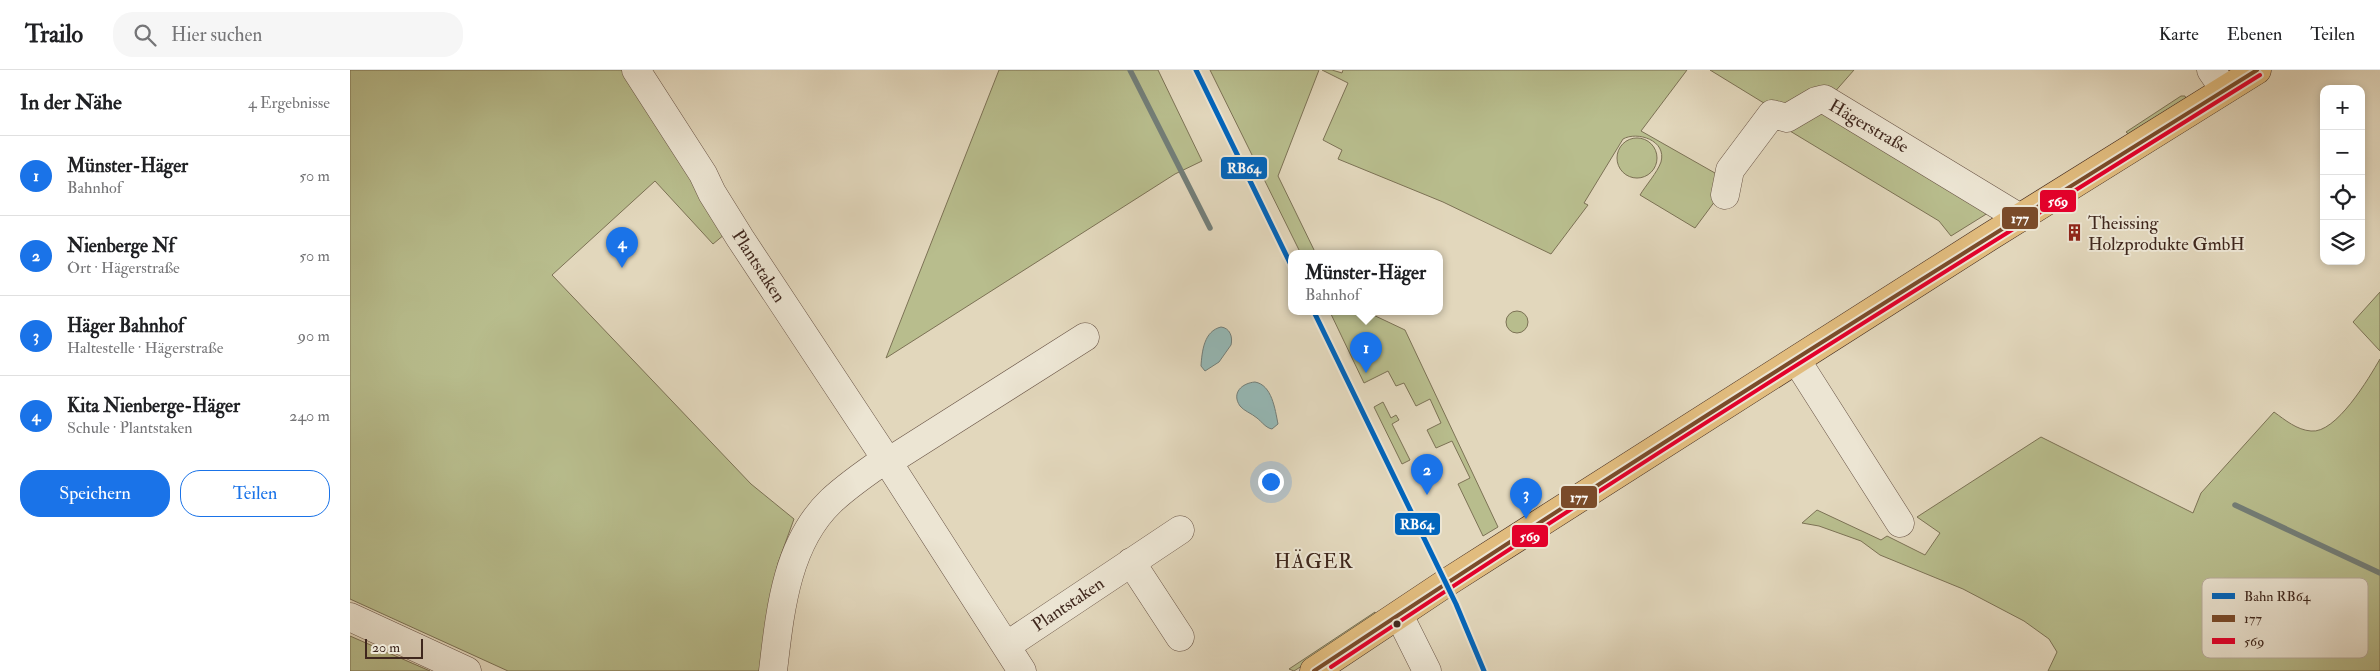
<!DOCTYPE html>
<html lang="de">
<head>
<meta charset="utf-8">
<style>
	body { margin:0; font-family:"IM FELL Double Pica",serif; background:#f6f6f6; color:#202124 }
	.controls { position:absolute; right:15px; top:15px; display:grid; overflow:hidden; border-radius:10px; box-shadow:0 2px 8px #0003 }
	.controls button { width:45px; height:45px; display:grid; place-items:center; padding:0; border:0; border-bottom:1px solid #e0e0e0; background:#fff; color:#202124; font:25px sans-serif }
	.scale { position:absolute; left:15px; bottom:12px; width:58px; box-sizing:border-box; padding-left:5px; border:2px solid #3f271d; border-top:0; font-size:14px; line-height:18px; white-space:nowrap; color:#3f271d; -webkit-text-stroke:4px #ece5d3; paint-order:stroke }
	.you { position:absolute; left:920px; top:411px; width:18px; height:18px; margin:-12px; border:4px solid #fff; border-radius:50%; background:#1a73e8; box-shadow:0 0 0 8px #1a73e833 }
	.badge { display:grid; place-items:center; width:32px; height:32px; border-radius:50%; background:#1a73e8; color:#fff; font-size:16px; font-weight:700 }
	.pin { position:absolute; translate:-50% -41px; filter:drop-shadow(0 1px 2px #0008) }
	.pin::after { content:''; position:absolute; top:26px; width:18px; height:15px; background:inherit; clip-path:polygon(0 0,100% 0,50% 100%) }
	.popup { position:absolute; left:938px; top:180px; width:155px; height:65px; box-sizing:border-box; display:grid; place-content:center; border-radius:10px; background:#fff; filter:drop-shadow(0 1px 4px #0005); font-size:16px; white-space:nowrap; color:#757577 }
	.popup b { font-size:19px; color:#202124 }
	.popup::after { content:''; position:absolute; left:50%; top:100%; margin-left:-10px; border:10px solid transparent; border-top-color:#fff }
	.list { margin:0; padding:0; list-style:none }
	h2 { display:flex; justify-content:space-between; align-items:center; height:65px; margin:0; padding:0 20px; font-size:21px }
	h2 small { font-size:16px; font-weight:400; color:#757577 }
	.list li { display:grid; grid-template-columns:32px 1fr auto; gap:15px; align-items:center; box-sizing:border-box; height:80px; padding:0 20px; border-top:1px solid #e0e0e0 }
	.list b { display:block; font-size:19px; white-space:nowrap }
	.list p { margin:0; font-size:16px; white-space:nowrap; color:#757577 }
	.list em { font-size:16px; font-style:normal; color:#757577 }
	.actions { display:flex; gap:10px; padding:15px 20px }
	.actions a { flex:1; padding:11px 0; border:1px solid #1a73e8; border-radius:20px; text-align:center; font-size:18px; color:#1a73e8 }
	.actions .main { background:#1a73e8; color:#fff }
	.icon { flex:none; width:28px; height:28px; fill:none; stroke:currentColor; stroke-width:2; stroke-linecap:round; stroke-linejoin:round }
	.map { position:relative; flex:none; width:2030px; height:601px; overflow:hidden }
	header { display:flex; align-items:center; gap:30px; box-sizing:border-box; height:70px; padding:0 25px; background:#fff; border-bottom:1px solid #e0e0e0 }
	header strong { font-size:24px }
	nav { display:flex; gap:28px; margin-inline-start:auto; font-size:18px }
	.search { width:350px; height:45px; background:#f6f6f6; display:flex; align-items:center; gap:12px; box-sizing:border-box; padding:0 18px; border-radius:20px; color:#757577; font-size:19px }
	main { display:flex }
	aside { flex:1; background:#fff }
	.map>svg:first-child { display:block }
</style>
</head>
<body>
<header>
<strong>Trailo</strong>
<div class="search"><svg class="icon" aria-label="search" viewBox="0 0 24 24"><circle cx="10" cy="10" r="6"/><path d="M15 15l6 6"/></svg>Hier suchen</div>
<nav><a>Karte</a><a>Ebenen</a><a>Teilen</a></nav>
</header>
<main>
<aside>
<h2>In der Nähe<small>4 Ergebnisse</small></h2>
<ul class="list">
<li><span class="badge">1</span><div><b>Münster-Häger</b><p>Bahnhof</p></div><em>50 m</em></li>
<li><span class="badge">2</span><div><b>Nienberge Nf</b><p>Ort · Hägerstraße</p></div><em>50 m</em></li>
<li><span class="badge">3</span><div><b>Häger Bahnhof</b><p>Haltestelle · Hägerstraße</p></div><em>90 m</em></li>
<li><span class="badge">4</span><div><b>Kita Nienberge-Häger</b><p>Schule · Plantstaken</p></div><em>240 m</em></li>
</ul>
<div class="actions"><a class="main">Speichern</a><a>Teilen</a></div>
</aside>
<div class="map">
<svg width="2030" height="601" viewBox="0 0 2030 601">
	<rect width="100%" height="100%" fill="#e2d7bc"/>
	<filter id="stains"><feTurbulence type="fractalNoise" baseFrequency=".004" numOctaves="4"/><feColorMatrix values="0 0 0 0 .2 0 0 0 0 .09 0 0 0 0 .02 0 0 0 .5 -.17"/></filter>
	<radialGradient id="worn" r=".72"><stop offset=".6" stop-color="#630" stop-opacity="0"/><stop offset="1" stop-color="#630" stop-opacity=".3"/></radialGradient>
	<path fill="#b8bd8d" stroke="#7c7255" d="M 0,0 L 277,0 L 375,164 L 363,174 L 305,111 L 202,205 L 401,414 L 444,449 L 428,493 L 421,523 L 411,601 L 158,601 L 0,529 Z
		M 649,0 L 808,0 L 852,91 L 825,104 L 536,288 Z
		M 860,0 L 969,0 L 928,106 L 966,184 L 951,184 Z
		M 972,0 L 982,0 L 992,3 L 993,0 L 1337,0 L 1291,61 L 1372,107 L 1371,123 L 1345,158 L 1290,125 C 1296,115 1307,103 1311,92 C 1317,70 1287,61 1273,69 L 1234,133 L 1238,135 L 1201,184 L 1093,132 L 988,89 L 992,80 L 973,70 L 998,13 Z
		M 1360,0 L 1504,0 L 1482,25 L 1446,37 L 1422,38 Z
		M 1831,26 L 1835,26 L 1836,29 L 1781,66 L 1776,62 Z
		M 1473,33 L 1646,138 L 1601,166 L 1589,151 L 1435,58 Z
		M1267 88a20 20 0 1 1 40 0a20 20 0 1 1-40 0Z
		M 2030,222 L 2030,281 L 2003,252 Z
		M1156 252a11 11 0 1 1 22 0a11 11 0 1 1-22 0Z
		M 980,242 L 1017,242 L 1055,260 L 1148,457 L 1133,466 L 1108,414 L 1120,408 L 1102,371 L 1086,378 L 1077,360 L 1091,353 L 1080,329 L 1066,336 L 1054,313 L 1046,316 L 1038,301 L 1014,313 Z
		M 2030,289 L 2030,601 L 1698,601 L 1707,582 L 1699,569 L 1674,551 L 1613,519 L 1530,485 L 1511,471 L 1469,456 L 1452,453 L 1467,440 L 1531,470 L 1537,466 L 1575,485 L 1590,463 L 1567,447 L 1691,367 L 1843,443 L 1851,423 L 1924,342 C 1935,350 1947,360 1961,361 C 1986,364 2019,308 2030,289 Z
		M 1033,332 L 1041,348 L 1046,345 L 1049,350 L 1042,354 L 1060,390 L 1052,394 L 1024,337 Z
		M 1025,542 L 1027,548 L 944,601 L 939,599 Z
		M 0,566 L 80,601 L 0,601 Z"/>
	<path fill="#95b8b5" stroke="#737e78" d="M 871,257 C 880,258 883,267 881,275 L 869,292 L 855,301 L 851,296 C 852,281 854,261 871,257 Z
		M 905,312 C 922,315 925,339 928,354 L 922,359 C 916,358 912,352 907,348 C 901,343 894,341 890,336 C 881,323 892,313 905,312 Z"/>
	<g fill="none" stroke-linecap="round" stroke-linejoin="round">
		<path stroke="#737e78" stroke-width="5.5" d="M 780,0 L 860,158
			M 1885,435 L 2030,503"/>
		<defs>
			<path id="minor" d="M 286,0 L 353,104 L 362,123 L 390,168 L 536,389 C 517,402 498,415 481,431 C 436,474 430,542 423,601
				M 1861,0 L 1874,19
				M 1375,125 L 1380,100 L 1422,44 L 1437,48 L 1466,31 L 1474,29 L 1670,148
				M 1447,291 L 1550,453
				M 536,389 L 672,601
				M 538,392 L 735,267
				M 781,492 L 830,567
				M 1049,545 L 1077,601
				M 0,547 L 117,601
				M 656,576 L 830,460"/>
			<path id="major" d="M 964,601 L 1096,513 L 1639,167 L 1907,0"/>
		</defs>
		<use href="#minor" stroke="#685345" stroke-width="29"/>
		<use href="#major" stroke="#3f271d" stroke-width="29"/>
		<use href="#minor" stroke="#ece5d3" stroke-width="28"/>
		<use href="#major" stroke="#e1bc7e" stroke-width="28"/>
		<defs>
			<path id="bus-1" d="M 964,601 C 1274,394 1591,197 1907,0"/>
			<path id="bus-2" d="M 981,597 C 1286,393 1599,199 1910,5"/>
		</defs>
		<use href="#bus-1" stroke="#ece5d3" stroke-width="8"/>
		<use href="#bus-2" stroke="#ece5d3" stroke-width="8"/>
		<use href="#bus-1" stroke="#7a4b2a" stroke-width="4"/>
		<use href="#bus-2" stroke="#e4002b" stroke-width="4"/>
		<defs>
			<path id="rail-1" d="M 846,0 L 942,197
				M 964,242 L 1106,534 L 1134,601"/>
		</defs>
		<use href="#rail-1" stroke="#ece5d3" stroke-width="9"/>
		<use href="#rail-1" stroke="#0065bd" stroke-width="5"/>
	</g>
	<defs>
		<symbol id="building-bare" viewBox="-9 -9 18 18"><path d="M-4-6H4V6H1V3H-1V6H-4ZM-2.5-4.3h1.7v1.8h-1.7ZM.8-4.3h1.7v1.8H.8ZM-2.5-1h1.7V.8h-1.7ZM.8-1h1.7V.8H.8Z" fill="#8f2418" stroke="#ece5d3" stroke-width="2.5" paint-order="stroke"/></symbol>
	</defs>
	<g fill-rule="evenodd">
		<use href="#building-bare" x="1712" y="150" width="25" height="25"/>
	</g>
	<circle fill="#3f271d" stroke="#ece5d3" stroke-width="2" cx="1047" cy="554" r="4.5"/>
	<g text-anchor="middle" stroke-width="4" stroke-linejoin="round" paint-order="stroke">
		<g font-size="18" fill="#3f271d" stroke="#ece5d3">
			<text transform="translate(1519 56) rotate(30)" y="6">Hägerstraße</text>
			<text transform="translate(409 196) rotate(57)" y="6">Plantstaken</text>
			<text transform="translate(718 534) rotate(-34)" y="6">Plantstaken</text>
		</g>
		<g font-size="18" fill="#3f271d" stroke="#ece5d3" text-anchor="start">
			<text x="1738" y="159">Theissing<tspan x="1738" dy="21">Holzprodukte GmbH</tspan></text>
		</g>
		<g font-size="20" letter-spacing="1" fill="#3f271d" stroke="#ece5d3">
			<text x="964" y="498">HÄGER</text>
		</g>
	</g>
	<rect x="1852" y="508" width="166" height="80" rx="8" fill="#ece5d3" stroke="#b8ac9c" stroke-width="1"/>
	<rect x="1862" y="523" width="23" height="6" fill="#0065bd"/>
	<rect x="1862" y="545" width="23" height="7" fill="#7a4b2a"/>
	<rect x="1862" y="568" width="23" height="6" fill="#e4002b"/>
	<g font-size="14" fill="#3f271d">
		<text x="1894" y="531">Bahn RB64</text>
		<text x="1894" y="553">177</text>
		<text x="1894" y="576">569</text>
	</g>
	<g stroke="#ece5d3" stroke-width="2">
		<rect x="870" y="86" width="48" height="24" rx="5" fill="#0065bd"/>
		<rect x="1689" y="119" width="38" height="24" rx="5" fill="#e4002b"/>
		<rect x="1651" y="136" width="38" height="24" rx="5" fill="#7a4b2a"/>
		<rect x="1210" y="415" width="38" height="24" rx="5" fill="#7a4b2a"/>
		<rect x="1044" y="442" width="47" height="24" rx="5" fill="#0065bd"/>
		<rect x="1161" y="454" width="38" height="24" rx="5" fill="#e4002b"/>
	</g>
	<g font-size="14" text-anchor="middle" font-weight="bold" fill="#fff">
		<text x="894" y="103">RB64</text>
		<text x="1708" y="136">569</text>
		<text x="1670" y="153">177</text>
		<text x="1229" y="432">177</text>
		<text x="1067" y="459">RB64</text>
		<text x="1180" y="471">569</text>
	</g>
	<rect width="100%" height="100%" filter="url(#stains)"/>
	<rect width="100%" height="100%" fill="url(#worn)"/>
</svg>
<div class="controls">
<button>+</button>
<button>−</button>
<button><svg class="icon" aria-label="locate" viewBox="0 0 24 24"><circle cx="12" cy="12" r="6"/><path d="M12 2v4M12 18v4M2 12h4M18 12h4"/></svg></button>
<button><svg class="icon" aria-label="layers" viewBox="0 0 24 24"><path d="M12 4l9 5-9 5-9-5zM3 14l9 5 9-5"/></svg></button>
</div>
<div class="scale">20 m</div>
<div class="you"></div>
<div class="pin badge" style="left:1016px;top:303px">1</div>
<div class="popup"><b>Münster-Häger</b>Bahnhof</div>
<div class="pin badge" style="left:1077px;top:425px">2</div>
<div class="pin badge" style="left:1176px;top:449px">3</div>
<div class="pin badge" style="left:272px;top:198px">4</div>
</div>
</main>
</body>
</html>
